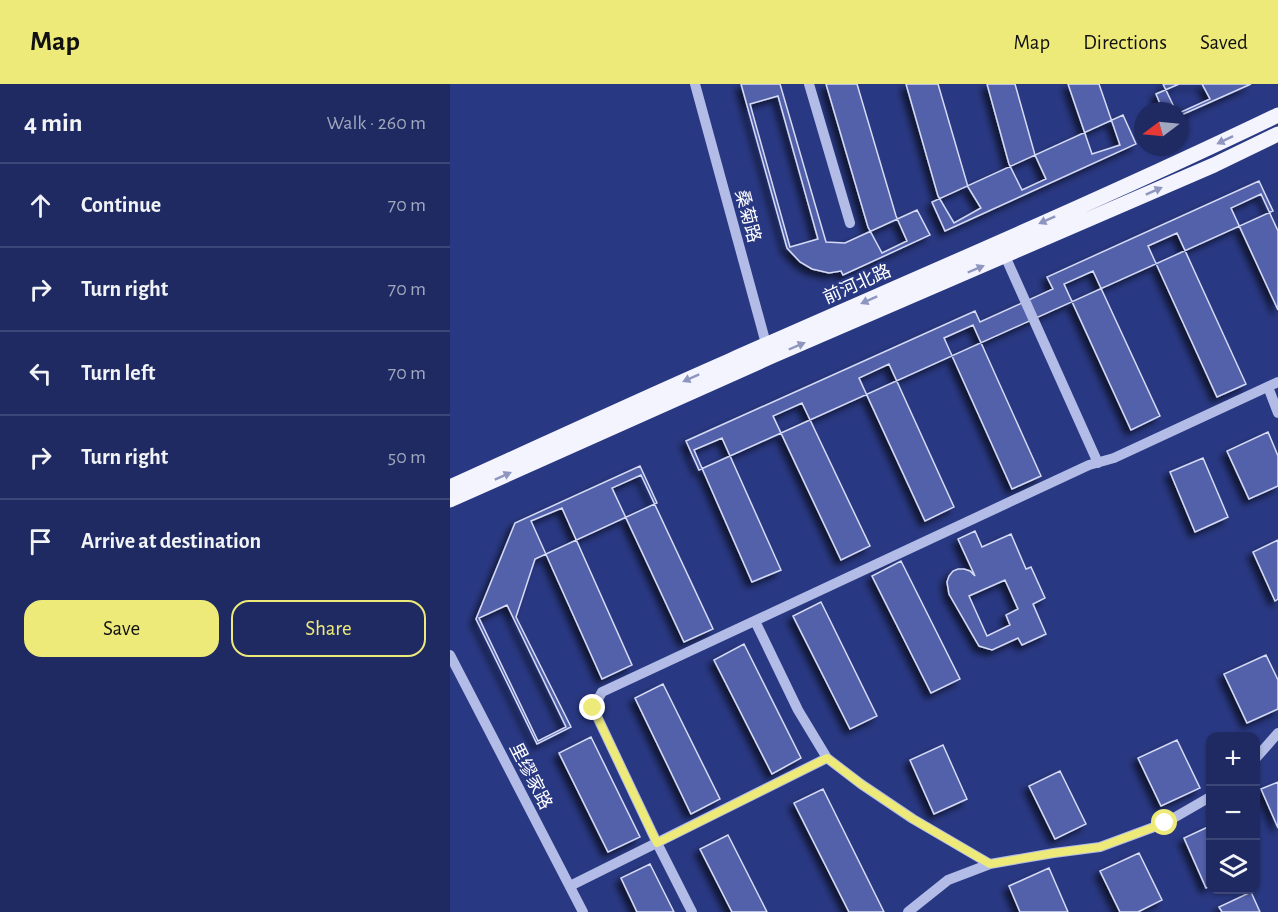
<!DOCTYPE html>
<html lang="en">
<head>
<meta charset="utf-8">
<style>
	body { margin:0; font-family:"Alegreya Sans","Noto Sans SC",sans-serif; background:#2c366b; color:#f1f3f6 }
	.controls { position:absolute; right:18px; bottom:18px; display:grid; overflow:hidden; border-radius:12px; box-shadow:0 2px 4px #0004 }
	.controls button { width:54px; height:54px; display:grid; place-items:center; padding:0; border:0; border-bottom:2px solid #3c4677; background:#1f2a62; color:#f1f3f6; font:30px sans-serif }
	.compass { position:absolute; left:684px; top:18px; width:54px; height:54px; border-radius:50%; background:#1f2a62; box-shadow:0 2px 4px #0004; rotate:254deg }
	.stop { position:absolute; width:18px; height:18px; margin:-14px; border:4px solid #edea79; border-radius:50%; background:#fff }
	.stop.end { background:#edea79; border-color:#fff; box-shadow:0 2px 6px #0008 }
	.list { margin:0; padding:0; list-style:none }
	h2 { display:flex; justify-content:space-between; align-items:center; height:78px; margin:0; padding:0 24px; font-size:26px }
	h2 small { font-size:20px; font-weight:400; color:#a1a7be }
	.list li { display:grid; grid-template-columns:39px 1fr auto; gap:18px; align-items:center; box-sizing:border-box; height:84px; padding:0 24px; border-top:2px solid #3c4677 }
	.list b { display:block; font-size:22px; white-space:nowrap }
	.list em { font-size:20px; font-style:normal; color:#a1a7be }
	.actions { display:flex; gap:12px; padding:18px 24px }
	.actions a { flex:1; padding:14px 0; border:2px solid #edea79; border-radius:18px; text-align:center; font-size:21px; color:#edea79 }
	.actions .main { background:#edea79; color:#111 }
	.icon { flex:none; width:33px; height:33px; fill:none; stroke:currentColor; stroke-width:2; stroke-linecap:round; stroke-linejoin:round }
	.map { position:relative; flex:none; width:828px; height:828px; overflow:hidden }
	header { display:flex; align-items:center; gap:36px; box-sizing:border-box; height:84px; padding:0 30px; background:#edea79; color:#111 }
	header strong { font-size:28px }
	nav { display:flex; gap:33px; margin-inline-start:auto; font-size:21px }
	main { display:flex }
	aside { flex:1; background:#1f2a62 }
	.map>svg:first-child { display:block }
</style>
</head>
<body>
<header>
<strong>Map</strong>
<nav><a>Map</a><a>Directions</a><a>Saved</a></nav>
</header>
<main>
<aside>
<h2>4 min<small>Walk · 260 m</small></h2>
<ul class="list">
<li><svg class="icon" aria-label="ahead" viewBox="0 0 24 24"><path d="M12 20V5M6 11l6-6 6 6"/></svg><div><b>Continue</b></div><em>70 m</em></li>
<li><svg class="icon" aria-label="right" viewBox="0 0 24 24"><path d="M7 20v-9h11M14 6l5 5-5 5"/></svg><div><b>Turn right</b></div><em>70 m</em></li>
<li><svg class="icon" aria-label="left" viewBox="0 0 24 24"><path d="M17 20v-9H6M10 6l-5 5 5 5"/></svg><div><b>Turn left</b></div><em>70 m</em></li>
<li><svg class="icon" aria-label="right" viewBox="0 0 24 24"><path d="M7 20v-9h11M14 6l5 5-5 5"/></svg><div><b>Turn right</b></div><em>50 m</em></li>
<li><svg class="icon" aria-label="arrive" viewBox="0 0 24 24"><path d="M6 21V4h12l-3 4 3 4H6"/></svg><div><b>Arrive at destination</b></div></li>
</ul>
<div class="actions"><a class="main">Save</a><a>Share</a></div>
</aside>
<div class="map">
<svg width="828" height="828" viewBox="0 0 828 828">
	<defs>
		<filter id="shadow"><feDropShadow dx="-5" dy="5" stdDeviation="3" flood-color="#0009"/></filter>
	</defs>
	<rect width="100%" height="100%" fill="#293882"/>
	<path fill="#5261aa" stroke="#d5dbf5" stroke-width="1.5" fill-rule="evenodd" filter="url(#shadow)" d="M 291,0 L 330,0 L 376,158 L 395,159 L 467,126 L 480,151 L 393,191 L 391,187 L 379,189 L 362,185 L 350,178 L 337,164 Z
		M 376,0 L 407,0 L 446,132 L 457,157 L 432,169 L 418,143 Z
		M 456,0 L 488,0 L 518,103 L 531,124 L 504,139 L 488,112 Z
		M 537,0 L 565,0 L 585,71 L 596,95 L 572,106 L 559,80 Z
		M 618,0 L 649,0 L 670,61 L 642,70 Z
		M 713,0 L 752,0 L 760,15 L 729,29 L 729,27 L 726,27 Z
		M 729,0 L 801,0 L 729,32 L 729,27 L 713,27 L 706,10 Z
		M 328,12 L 368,155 L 340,163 L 300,20 Z
		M 673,31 L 686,60 L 495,147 L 482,118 Z
		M 809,97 L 823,127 L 249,386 L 236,357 L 525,227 L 530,238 L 603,205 L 597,193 Z
		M 811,110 L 828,147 L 828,226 L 781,124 Z
		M 727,149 L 796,300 L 767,313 L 698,162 Z
		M 643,187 L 710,332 L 681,346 L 614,200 Z
		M 523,241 L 591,392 L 562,405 L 494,254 Z
		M 439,280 L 504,423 L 475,437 L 409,294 Z
		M 352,319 L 420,462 L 391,476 L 323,332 Z
		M 818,348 L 828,372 L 828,402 L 799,415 L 777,367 Z
		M 272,354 L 331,486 L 302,498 L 244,366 Z
		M 753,374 L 778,433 L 745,448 L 720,388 Z
		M 190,382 L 207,419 L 85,475 L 66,533 L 121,643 L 87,660 L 26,535 L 65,439 Z
		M 191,391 L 263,545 L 234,558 L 162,404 Z
		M 112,424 L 182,581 L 152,595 L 81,437 Z
		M 525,447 L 532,463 L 561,450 L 576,485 L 581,483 L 595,514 L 583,520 L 596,550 L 572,561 L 568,554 L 542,566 L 529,562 L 499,510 L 497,498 L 499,492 L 503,487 L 508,485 L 514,485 L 520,487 L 525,492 L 508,455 ZM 555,496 L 568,525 L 556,531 L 560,541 L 537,552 L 519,512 Z
		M 828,456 L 828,515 L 825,517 L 803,468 Z
		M 451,477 L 510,595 L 481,609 L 422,492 Z
		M 371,518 L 427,632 L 400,645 L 343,532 Z
		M 57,521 L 116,643 L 88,657 L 29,534 Z
		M 294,560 L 351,674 L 322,690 L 264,576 Z
		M 816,571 L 828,596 L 828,625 L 797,639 L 774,590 Z
		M 213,600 L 270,715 L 241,730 L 185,614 Z
		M 141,653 L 190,753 L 158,768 L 109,669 Z
		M 727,656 L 750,704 L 711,722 L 688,674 Z
		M 493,661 L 517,715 L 484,730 L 460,676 Z
		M 610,687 L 636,740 L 605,755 L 579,702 Z
		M 828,698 L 828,744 L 811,705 Z
		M 373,705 L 434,828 L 399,828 L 344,719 Z
		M 760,742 L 760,802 L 756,804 L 734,754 Z
		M 278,751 L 317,828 L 282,828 L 250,765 Z
		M 689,769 L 712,816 L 688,828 L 670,828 L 650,787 Z
		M 200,780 L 224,828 L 187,828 L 171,794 Z
		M 599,784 L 618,828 L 570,828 L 559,802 Z
		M 801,808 L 810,828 L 772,828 L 769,823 Z"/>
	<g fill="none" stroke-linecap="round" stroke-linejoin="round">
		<path stroke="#b2bce6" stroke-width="10" d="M 245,0 L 318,267
			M 359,0 L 400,139
			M 555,172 L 648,379
			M 818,303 L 828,329
			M 305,537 L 348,626 L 377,674 L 411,700 L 463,735 L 540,780
			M 0,571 L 133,828
			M 806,674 L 828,649
			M 120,802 L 377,674
			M 242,828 L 207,759 L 143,624 L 152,608 L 639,381 L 664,374 L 828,298
			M 458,828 L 498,796 L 540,780 L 604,769 L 650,763 L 715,739 L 760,713"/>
		<path stroke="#f3f4fd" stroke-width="15" d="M 0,403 C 93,361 185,318 279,277 C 462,196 647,118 828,31
			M 0,416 L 320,273 L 764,81 L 828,50"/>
	</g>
	<defs><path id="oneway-solid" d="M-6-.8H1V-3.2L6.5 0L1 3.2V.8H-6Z" transform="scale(1.5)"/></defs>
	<g fill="#8e96c0">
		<use href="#oneway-solid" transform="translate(775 56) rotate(154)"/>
		<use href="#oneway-solid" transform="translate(704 107) rotate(-24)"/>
		<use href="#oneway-solid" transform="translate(597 136) rotate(156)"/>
		<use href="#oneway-solid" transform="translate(526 185) rotate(-23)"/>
		<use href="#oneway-solid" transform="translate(419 216) rotate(156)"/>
		<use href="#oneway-solid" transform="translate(347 262) rotate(-23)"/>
		<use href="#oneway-solid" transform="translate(241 294) rotate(156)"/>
		<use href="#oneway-solid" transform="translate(53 392) rotate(-24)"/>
	</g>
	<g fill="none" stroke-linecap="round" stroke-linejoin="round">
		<path stroke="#edea79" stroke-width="8" d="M 143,624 L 207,759 L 377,674 L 411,700 L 463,735 L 540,780 L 604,769 L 650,763 L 715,739"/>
	</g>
	<g text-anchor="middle" stroke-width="4.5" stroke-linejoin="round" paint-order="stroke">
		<g font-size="18" fill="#fff" stroke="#293882">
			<text transform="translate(298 132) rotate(75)" y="6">桑菊路</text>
			<text transform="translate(407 200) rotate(-24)" y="6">前河北路</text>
			<text transform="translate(81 692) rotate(63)" y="6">里缪家路</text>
		</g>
	</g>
</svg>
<div class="controls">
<button>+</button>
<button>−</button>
<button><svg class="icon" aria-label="layers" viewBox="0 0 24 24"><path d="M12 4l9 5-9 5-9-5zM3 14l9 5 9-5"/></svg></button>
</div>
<svg class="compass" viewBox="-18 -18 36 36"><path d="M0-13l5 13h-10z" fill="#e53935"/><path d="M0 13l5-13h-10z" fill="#a1a7be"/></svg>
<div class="stop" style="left:715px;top:739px"></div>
<div class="stop end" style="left:143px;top:624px"></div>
</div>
</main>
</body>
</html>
